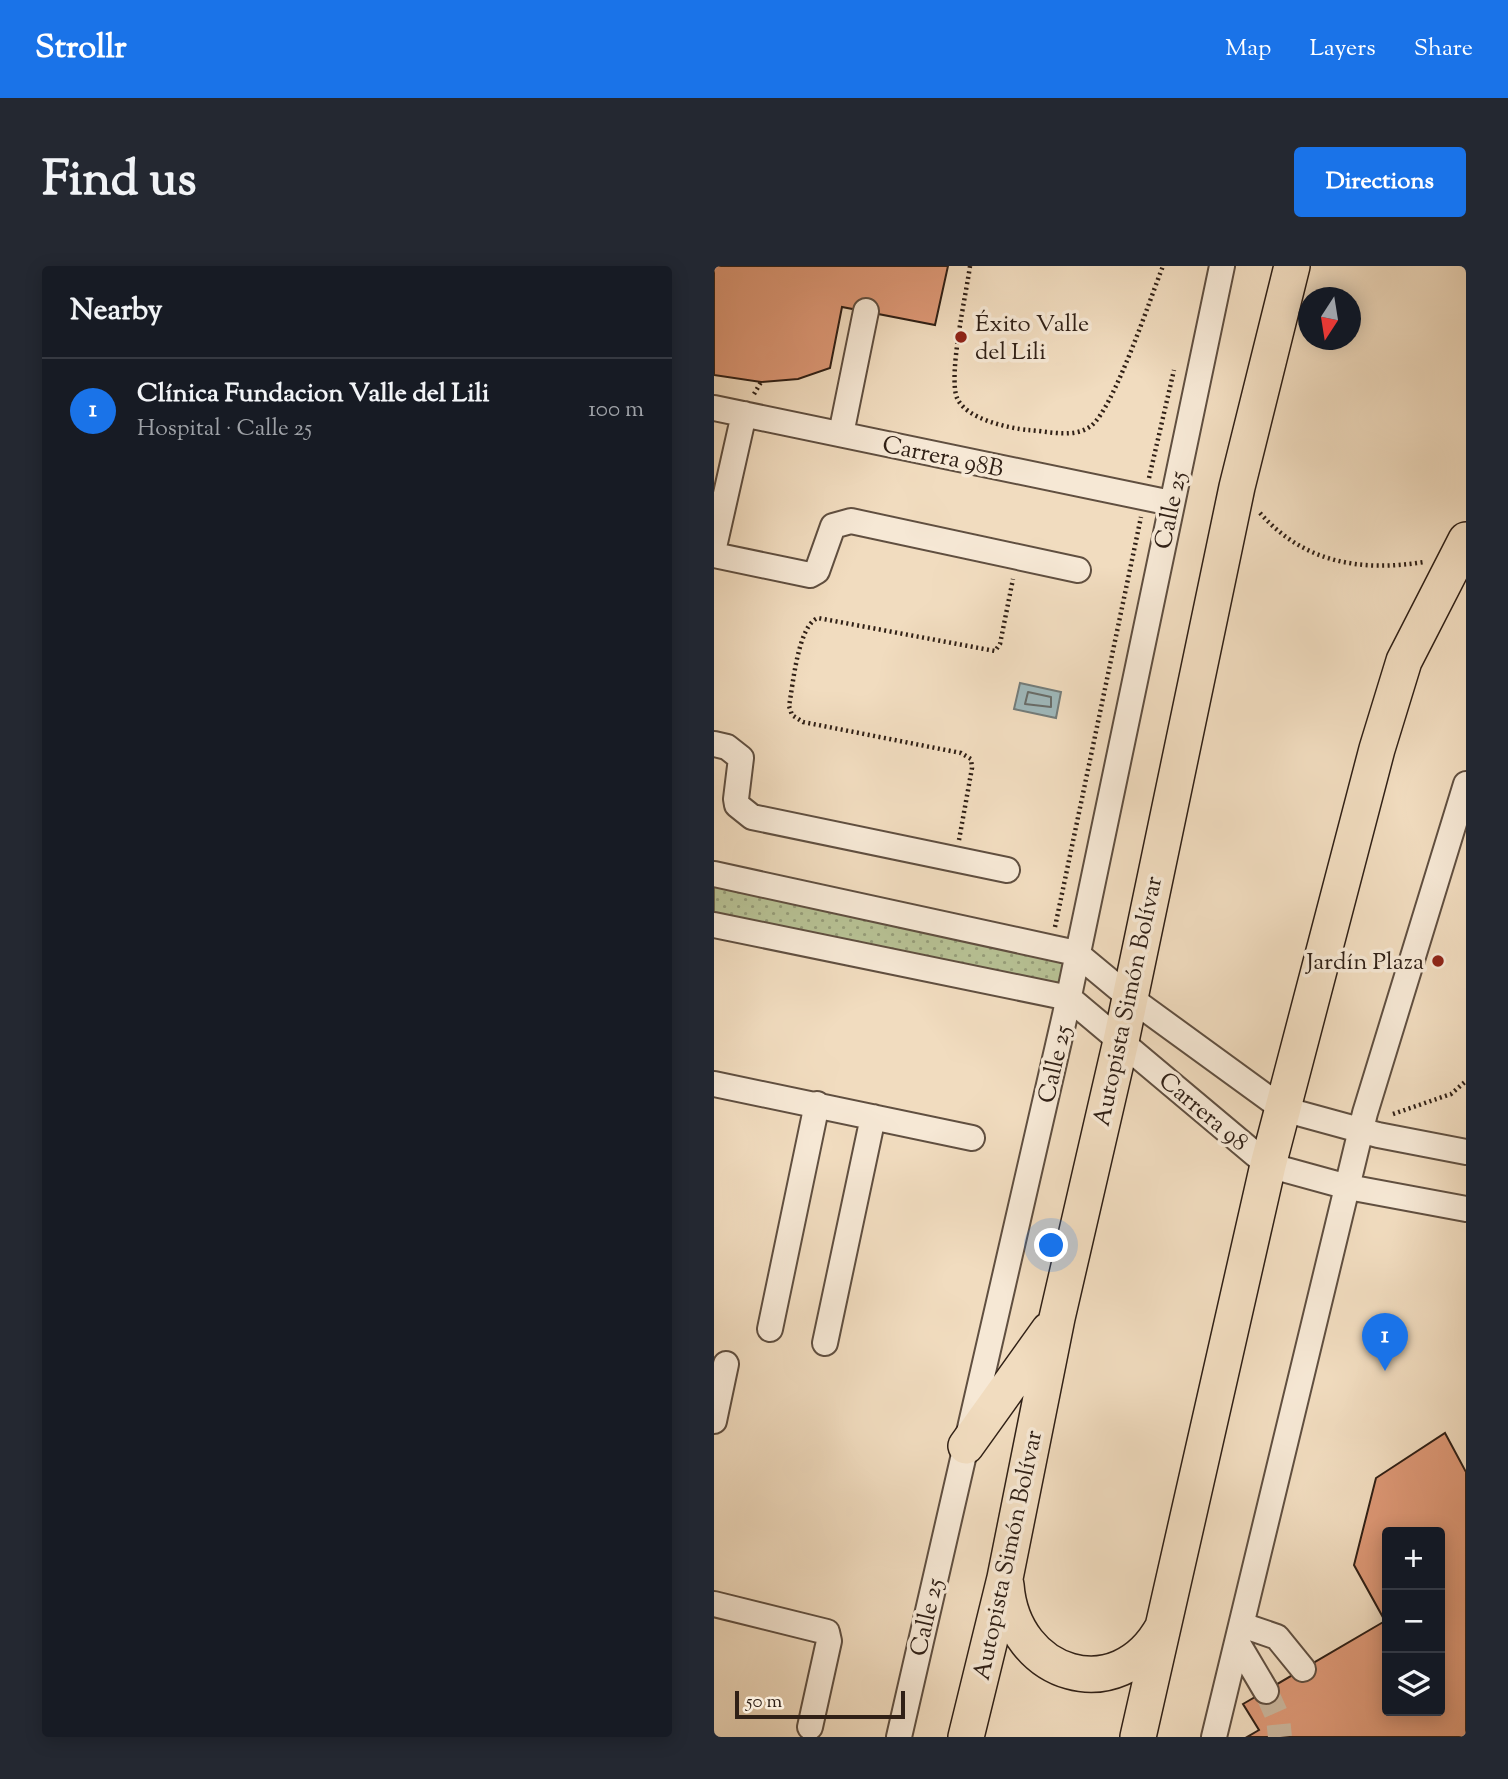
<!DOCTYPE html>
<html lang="en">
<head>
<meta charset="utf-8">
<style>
	body { margin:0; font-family:"Sorts Mill Goudy",serif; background:#242831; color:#f1f3f6 }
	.controls { position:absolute; right:21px; bottom:21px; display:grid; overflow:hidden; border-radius:7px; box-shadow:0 4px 18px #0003 }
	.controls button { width:63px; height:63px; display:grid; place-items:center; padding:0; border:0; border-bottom:2px solid #363941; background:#171b24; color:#f1f3f6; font:35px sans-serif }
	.compass { position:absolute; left:584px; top:21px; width:63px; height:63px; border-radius:50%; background:#171b24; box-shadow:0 4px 18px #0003; rotate:192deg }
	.scale { position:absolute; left:21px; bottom:18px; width:170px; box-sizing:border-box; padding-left:7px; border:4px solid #302016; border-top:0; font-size:19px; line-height:24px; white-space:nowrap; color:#302016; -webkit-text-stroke:5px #f6e8d5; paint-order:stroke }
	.you { position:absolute; left:338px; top:980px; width:24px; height:24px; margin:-18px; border:5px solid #fff; border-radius:50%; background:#1a73e8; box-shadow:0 0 0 10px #1a73e833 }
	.badge { display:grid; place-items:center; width:46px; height:46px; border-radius:50%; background:#1a73e8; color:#fff; font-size:23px; font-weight:700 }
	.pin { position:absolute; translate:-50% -58px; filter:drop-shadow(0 2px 4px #0008) }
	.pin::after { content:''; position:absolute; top:37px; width:24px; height:21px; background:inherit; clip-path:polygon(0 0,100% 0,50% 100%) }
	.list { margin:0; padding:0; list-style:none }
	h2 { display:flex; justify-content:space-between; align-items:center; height:91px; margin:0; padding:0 28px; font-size:30px }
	h2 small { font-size:23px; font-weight:400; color:#9ea1a6 }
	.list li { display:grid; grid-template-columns:46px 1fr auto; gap:21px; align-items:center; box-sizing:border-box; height:105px; padding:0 28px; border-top:2px solid #363941 }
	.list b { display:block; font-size:26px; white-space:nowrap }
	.list p { margin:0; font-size:23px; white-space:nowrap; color:#9ea1a6 }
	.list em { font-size:23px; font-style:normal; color:#9ea1a6 }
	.icon { flex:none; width:38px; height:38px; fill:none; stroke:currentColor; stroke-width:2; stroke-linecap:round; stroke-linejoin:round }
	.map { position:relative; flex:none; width:752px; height:1471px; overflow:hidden; border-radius:7px }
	header { display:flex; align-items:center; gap:42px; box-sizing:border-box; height:98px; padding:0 35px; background:#1a73e8; color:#fff }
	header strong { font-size:33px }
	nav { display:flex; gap:38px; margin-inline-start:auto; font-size:24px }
	.intro { display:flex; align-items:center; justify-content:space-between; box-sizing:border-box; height:168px; padding:0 42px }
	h1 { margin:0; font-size:49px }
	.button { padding:18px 32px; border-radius:7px; background:#1a73e8; color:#fff; font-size:24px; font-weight:700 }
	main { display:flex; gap:42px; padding:0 42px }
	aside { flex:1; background:#171b24; border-radius:7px; box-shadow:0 4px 18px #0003 }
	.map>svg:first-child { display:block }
</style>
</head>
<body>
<header>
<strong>Strollr</strong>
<nav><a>Map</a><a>Layers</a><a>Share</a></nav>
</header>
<div class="intro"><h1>Find us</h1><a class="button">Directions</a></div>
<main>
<aside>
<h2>Nearby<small></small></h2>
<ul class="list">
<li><span class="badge">1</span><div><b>Clínica Fundacion Valle del Lili</b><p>Hospital · Calle 25</p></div><em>100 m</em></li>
</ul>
</aside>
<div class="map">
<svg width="752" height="1471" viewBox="0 0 752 1471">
	<defs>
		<pattern id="grass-dots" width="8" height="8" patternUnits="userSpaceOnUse" patternTransform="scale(1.75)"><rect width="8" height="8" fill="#b7c194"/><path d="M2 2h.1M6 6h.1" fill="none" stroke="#959c78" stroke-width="1.8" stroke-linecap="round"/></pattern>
	</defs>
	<rect width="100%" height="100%" fill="#f1dcbf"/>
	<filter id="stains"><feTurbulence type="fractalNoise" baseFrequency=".00286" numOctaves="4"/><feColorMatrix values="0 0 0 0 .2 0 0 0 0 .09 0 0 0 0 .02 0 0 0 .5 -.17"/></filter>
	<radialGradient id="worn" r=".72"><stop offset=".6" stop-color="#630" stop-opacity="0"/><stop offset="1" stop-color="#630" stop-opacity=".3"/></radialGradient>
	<path fill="url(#grass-dots)" stroke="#747055" stroke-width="2" d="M 0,608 L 362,687 L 355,732 L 0,659 Z"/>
	<path fill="#9fb9bc" stroke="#737c7a" stroke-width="2" d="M 306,417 L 347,426 L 342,452 L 300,443 Z"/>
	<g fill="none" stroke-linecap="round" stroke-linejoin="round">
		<path stroke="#686c69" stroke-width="2" d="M 314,426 L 337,431 L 337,441 L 311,438 Z"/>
	</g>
	<path fill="#dd9876" stroke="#302016" stroke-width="2" fill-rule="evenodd" d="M 0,0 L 234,0 L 221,59 L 128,41 L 116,102 L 84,113 L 47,116 L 0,109 Z
		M 731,1167 L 752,1206 L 752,1471 L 533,1471 L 545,1464 L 529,1438 L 671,1355 L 640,1299 L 662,1212 ZM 673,1266 L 726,1266 L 726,1445 L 673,1445 Z"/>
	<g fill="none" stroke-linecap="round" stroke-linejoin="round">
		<path stroke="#cab69d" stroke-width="24" stroke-dasharray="24 12" stroke-linecap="butt" d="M 552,1425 L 564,1452 L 566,1471"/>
		<defs>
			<path id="minor" d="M 0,142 L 457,237
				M 127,168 L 152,45
				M 0,281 L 30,148
				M 0,289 L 96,309 L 103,305 L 119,260 L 137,255 L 364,304
				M 0,478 L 13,481 L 27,492 L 22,533 L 23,539 L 38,551 L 293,604
				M 0,608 L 362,687 L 415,731 L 569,843 L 664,869 L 752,886
				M 0,659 L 355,732 L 554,899 L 634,921 L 752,943
				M 0,818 L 258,872
				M 56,1063 L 103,838
				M 111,1077 L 159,851
				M 0,1155 L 12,1098
				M 0,1338 L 113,1366 L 115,1375 L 96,1461
				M 528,1359 L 563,1371 L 589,1403
				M 523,1376 L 552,1425
				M 185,1471 L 351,749 L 508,0
				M 500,1471 L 651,847 L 752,518"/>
			<path id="highway" d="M 252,1180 L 335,1064
				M 292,1319 C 299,1411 404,1443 449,1361
				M 252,1471 L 291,1312 L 343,1052 L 407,775 L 523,221 L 578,0
				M 424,1471 L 554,899 L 663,483 L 690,395 L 752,274"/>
		</defs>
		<use href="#minor" stroke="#604f40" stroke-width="28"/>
		<use href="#highway" stroke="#302016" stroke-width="38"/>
		<path stroke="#302016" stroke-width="4.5" stroke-dasharray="2 3.5" stroke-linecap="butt" d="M 256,0 C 252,29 234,109 243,132 C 252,153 294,162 314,164 C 333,165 360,173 377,160 C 400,142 436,33 449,0
			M 40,128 L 47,116
			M 435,212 L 460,104
			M 546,247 C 590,297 647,306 710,296
			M 245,574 L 258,502 L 257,493 L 247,487 L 89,456 L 78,449 L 75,440 C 79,419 84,359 104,352 L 281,385 L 286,378 L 299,313
			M 341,661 L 427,251
			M 679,848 L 737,828 L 752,815"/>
		<use href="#minor" stroke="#f6e8d5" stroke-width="24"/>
		<use href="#highway" stroke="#f1dcbf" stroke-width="35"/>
	</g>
	<g fill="#8f2418" stroke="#f6e8d5" stroke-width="2.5">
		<circle cx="247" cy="71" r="7"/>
		<circle cx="724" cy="695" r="7"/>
	</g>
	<g text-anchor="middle" stroke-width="7" stroke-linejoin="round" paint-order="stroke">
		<g font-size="24" fill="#302016" stroke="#f6e8d5" text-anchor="start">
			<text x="261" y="65">Éxito Valle<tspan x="261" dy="28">del Lili</tspan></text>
			<text x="710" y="703" text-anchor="end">Jardín Plaza</text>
		</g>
		<g font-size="24" fill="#302016" stroke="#f6e8d5">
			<text transform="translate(229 190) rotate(12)" y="8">Carrera 98B</text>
			<text transform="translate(456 244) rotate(-78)" y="8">Calle 25</text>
			<text transform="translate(413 735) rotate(-78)" y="8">Autopista Simón Bolívar</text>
			<text transform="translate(340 798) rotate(-77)" y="8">Calle 25</text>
			<text transform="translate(490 845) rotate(40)" y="8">Carrera 98</text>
			<text transform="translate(293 1289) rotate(-78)" y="8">Autopista Simón Bolívar</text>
			<text transform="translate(212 1351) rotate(-77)" y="8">Calle 25</text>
		</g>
	</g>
	<rect width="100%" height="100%" filter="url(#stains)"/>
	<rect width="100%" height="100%" fill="url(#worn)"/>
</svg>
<div class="controls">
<button>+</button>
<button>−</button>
<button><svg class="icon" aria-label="layers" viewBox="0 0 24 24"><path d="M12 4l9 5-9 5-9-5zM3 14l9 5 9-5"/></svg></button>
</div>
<svg class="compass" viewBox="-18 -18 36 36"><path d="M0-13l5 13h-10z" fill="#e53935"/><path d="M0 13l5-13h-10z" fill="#9ea1a6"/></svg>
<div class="scale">50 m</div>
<div class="you"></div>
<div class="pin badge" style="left:671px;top:1105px">1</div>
</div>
</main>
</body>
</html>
